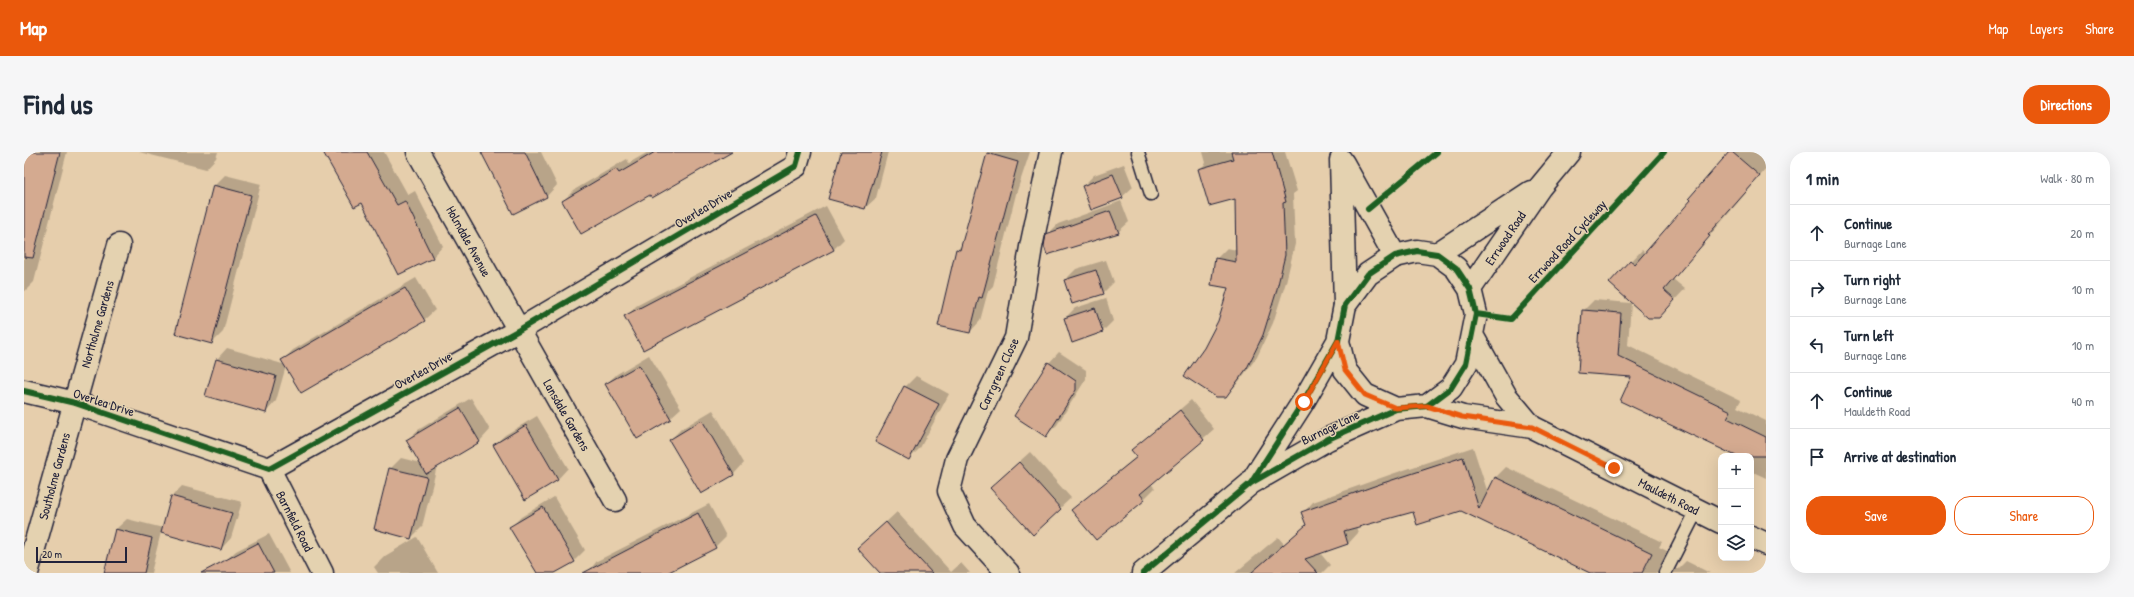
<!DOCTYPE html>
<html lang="en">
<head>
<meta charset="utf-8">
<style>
	body { margin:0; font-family:"Patrick Hand",sans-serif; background:#f6f6f7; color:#1f2937 }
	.controls { position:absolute; right:12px; bottom:12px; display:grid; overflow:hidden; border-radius:8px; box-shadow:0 4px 16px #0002 }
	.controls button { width:36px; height:36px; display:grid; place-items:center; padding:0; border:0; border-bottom:1px solid #e0e1e3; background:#fff; color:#1f2937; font:20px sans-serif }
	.scale { position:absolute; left:12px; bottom:10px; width:91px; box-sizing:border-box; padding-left:4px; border:2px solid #22223b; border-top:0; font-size:11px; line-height:14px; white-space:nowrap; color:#22223b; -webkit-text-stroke:3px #e4d2b0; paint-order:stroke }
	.stop { position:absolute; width:12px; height:12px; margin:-9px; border:3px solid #ea580c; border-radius:50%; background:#fff }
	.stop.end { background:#ea580c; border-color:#fff; box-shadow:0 1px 4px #0008 }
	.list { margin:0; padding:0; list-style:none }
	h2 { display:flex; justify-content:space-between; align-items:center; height:52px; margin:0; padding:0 16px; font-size:17px }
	h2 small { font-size:13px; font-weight:400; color:#747a83 }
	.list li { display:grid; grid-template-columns:26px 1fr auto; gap:12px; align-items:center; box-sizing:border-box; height:56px; padding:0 16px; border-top:1px solid #e0e1e3 }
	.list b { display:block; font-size:15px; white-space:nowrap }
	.list p { margin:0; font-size:13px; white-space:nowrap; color:#747a83 }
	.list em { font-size:13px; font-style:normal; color:#747a83 }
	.actions { display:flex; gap:8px; padding:12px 16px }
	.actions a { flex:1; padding:9px 0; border:1px solid #ea580c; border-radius:16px; text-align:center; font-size:14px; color:#ea580c }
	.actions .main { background:#ea580c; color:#fff }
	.icon { flex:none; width:22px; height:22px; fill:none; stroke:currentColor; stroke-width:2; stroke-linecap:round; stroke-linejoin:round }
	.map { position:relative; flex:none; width:1742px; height:421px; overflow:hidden; border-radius:16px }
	header { display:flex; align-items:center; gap:24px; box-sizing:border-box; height:56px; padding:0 20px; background:#ea580c; color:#fff }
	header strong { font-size:19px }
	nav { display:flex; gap:22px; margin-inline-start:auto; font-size:14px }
	.intro { display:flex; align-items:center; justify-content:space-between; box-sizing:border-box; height:96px; padding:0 24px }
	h1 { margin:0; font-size:28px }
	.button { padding:10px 18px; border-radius:16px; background:#ea580c; color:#fff; font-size:14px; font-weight:700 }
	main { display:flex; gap:24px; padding:0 24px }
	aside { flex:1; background:#fff; border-radius:16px; box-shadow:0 4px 16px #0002 }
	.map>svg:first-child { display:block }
</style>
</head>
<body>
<header>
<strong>Map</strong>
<nav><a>Map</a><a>Layers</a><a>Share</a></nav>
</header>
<div class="intro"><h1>Find us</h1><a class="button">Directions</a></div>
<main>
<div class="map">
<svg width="1742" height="421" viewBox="0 0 1742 421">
	<rect width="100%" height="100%" fill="#e6ceac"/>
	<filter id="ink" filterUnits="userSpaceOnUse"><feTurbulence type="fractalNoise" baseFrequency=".025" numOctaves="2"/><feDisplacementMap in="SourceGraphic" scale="8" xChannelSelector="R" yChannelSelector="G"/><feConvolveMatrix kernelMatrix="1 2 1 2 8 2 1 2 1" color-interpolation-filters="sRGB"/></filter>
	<g filter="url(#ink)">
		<path fill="#0003" d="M 0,0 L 43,0 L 10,130 L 0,140 Z
			M 115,0 L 194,0 L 192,6 L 182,17 Z
			M 300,0 L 360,0 L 384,43 L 391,39 L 419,94 L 409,105 L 375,122 L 339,50 Z
			M 468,0 L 517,0 L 533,33 L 523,44 L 490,61 Z
			M 624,0 L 691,0 L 626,41 L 539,49 L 550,38 L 603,7 L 605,11 Z
			M 818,0 L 864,0 L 852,46 L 841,56 Z
			M 964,0 L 1006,0 L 992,42 L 969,134 L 964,139 L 956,169 L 946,180 L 933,98 L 939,92 Z
			M 1179,0 L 1261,0 L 1273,39 L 1269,42 L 1271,92 L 1262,130 L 1249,171 L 1233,205 L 1212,233 L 1201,244 L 1181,196 L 1195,170 L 1205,135 L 1192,107 L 1203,96 L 1213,98 L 1212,45 L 1175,18 L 1182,11 Z
			M 1706,0 L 1731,0 L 1742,10 L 1742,17 L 1649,127 L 1661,137 L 1645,154 L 1587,131 L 1618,98 L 1621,101 L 1668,48 Z
			M 1100,12 L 1109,35 L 1098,45 L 1059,34 L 1070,23 Z
			M 201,23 L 237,32 L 199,180 L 188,191 L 190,34 Z
			M 1097,49 L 1105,70 L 1094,80 L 1023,83 L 1034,72 Z
			M 802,54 L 820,87 L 810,97 L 602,165 L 612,154 Z
			M 1082,108 L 1090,130 L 1079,141 L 1041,128 L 1052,117 Z
			M 392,126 L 411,158 L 400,168 L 262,214 L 252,249 L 242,260 L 182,243 L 193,207 L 203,196 L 262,213 L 259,208 L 269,198 Z
			M 1082,146 L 1089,169 L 1079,179 L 1048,190 L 1041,166 L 1051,156 Z
			M 1570,148 L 1607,151 L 1604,193 L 1717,248 L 1713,255 L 1742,269 L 1742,326 L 1727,319 L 1727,304 L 1708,304 L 1709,302 L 1609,224 L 1559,159 Z
			M 1035,200 L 1062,218 L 1062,227 L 1033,273 L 1022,283 L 1025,211 Z
			M 625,203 L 657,256 L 646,266 L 582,232 L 593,222 Z
			M 892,224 L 925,242 L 896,296 L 885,307 L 881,235 Z
			M 447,246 L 466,278 L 456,289 L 413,314 L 398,375 L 387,386 L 366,317 L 377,306 L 397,311 L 383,288 L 394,278 Z
			M 1167,248 L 1190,277 L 1127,332 L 1131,336 L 1120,347 L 1073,386 L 1049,358 L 1113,304 L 1108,298 Z
			M 689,258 L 720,311 L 710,322 L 677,341 L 646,288 L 657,277 Z
			M 513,264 L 544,316 L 534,327 L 501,346 L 470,293 L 481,283 Z
			M 1449,295 L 1464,341 L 1472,325 L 1482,315 L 1638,390 L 1635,395 L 1647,401 L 1648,417 L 1654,417 L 1662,409 L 1686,421 L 1566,421 L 1437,358 L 1390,359 L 1332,374 L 1334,381 L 1324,392 L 1296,401 L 1306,413 L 1298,421 L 1211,421 L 1254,385 L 1260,392 L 1283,372 L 1279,361 L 1289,350 L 1368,322 Z
			M 1006,300 L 1047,346 L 1009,381 L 978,325 Z
			M 158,334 L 218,350 L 207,386 L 197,397 L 137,380 L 127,421 L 81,421 L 92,377 L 103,367 L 139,376 L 148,344 Z
			M 530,345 L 561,398 L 550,409 L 529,421 L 514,421 L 487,375 L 497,365 Z
			M 685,352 L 702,384 L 691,395 L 641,421 L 563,421 L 573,409 Z
			M 873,360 L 927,420 L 937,411 L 946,421 L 857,421 L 845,386 Z
			M 245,382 L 266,421 L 207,421 L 201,409 L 212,399 Z
			M 393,385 L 414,421 L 354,421 L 350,415 L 361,404 Z"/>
		<path fill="#d4aa90" stroke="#22223b" d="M 0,0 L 36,0 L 9,106 L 0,105 Z
			M 299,0 L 343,0 L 373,53 L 381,49 L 409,106 L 374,123 L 338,51 L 330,55 Z
			M 457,0 L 501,0 L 523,45 L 489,62 Z
			M 631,0 L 708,0 L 628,46 L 626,43 L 557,82 L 538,49 L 592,17 L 595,21 Z
			M 817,0 L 858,0 L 841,57 L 804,47 Z
			M 1207,0 L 1248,0 L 1262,50 L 1259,51 L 1261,103 L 1252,141 L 1239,183 L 1223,216 L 1202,245 L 1192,245 L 1160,224 L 1180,196 L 1194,169 L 1204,136 L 1187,133 L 1191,106 L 1212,110 L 1211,47 L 1185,54 L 1174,17 L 1209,7 Z
			M 1705,0 L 1708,0 L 1736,24 L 1684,83 L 1686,84 L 1640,138 L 1651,148 L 1635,166 L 1624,166 L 1585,131 L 1606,108 L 1611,112 L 1667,48 L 1665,46 Z
			M 963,1 L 994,10 L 958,146 L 955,145 L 946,181 L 914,174 L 932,97 L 936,98 Z
			M 1089,22 L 1099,46 L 1067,58 L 1058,34 Z
			M 189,33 L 227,43 L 188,192 L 151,182 Z
			M 1086,59 L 1095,81 L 1023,103 L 1020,94 L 1022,82 Z
			M 792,64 L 810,98 L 619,198 L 600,164 Z
			M 1072,118 L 1080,142 L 1048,152 L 1040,128 Z
			M 381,136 L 401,169 L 277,241 L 257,208 Z
			M 1071,156 L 1079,180 L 1048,191 L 1040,166 Z
			M 1558,158 L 1597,161 L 1594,204 L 1707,259 L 1703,266 L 1742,285 L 1742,304 L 1712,304 L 1596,249 L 1607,225 L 1554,221 Z
			M 192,207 L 252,224 L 242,261 L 181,244 Z
			M 1024,210 L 1052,229 L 1052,238 L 1022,285 L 990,264 Z
			M 615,213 L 647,267 L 613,287 L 581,232 Z
			M 880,234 L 915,252 L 885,308 L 851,290 Z
			M 436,256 L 456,290 L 402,322 L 382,288 Z
			M 1156,258 L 1180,288 L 1116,342 L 1121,348 L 1072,388 L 1047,358 L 1113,305 L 1107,298 Z
			M 678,268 L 710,323 L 677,342 L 645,288 Z
			M 502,273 L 534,328 L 501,348 L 469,293 Z
			M 1439,305 L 1455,357 L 1471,325 L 1628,401 L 1618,421 L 1566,421 L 1437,359 L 1393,373 L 1389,360 L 1320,379 L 1324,392 L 1281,407 L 1294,421 L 1227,421 L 1282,373 L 1277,360 L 1356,332 Z
			M 995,310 L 1037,357 L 1009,383 L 966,336 Z
			M 365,316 L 403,325 L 387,387 L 350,377 Z
			M 147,344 L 208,361 L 197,398 L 137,381 Z
			M 519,355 L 551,410 L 531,421 L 513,421 L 485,375 Z
			M 674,361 L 692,396 L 643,421 L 559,421 Z
			M 862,370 L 883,394 L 908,421 L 856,421 L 833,396 Z
			M 91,377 L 128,386 L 120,421 L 80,421 Z
			M 234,391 L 250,421 L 177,421 Z"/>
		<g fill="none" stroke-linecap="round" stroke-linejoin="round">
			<defs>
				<path id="service" d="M 1114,0 L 1127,42
					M 1641,421 L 1673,358"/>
				<path id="minor" d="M 394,0 L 591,348
					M 1413,102 L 1507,40
					M 1446,137 L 1516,35 L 1545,0
					M 1448,183 L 1482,244 L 1508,275
					M 1314,189 L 1321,218 L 1341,243 L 1372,257
					M 0,239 L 51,251 L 245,317 L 495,178 L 772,14 L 776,0
					M 1403,254 L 1439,265 L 1508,275 L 1697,370
					M 245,317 L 298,421
					M 1727,385 L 1742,392
					M 3,421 L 95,93
					M 984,421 L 941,374 L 925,339 L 933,307 L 992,186 L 1007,95 L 1027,0
					M 1119,421 L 1227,331 L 1304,287 L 1372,257 L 1403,254 L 1427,236 L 1442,212 L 1452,162 L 1446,137 L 1432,116 L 1413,102 L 1393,99 L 1371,104 L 1344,122 L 1321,153 L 1314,189 L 1279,250 L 1227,331"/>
				<path id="tertiary" d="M 1317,8 L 1321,153
					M 1319,11 L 1371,104"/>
			</defs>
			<use href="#service" stroke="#22223b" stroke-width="15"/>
			<use href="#minor" stroke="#22223b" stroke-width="25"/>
			<use href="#tertiary" stroke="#22223b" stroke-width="25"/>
			<use href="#service" stroke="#e4d2b0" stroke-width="12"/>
			<use href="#minor" stroke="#e4d2b0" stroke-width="22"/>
			<use href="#tertiary" stroke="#e4d2b0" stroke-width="22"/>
			<defs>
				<path id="cycleway" d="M 1344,57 L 1413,0
					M 1452,162 L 1487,167 L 1640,0
					M 0,239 L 51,251 L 245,317 L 495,178 L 772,14 L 776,0
					M 1119,421 L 1227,331 L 1304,287 L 1372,257 L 1403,254 L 1427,236 L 1442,212 L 1452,162 L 1446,137 L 1432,116 L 1413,102 L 1393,99 L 1371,104 L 1344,122 L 1321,153 L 1314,189 L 1279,250 L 1227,331"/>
			</defs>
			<use href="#cycleway" stroke="#e4d2b0" stroke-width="8"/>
			<use href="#cycleway" stroke="#1b5e20" stroke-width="6"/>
		</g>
	</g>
	<g fill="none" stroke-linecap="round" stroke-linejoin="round" filter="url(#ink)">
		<path stroke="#ea580c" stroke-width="5" d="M 1280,250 L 1314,189 L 1321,218 L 1341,243 L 1372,256 L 1403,254 L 1438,265 L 1508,275 L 1590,316"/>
	</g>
	<g text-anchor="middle" stroke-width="3" stroke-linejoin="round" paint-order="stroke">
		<g font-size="13" fill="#22223b" stroke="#e4d2b0">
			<text transform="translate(679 56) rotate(-31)" y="5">Overlea Drive</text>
			<text transform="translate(1481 86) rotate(-56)" y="5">Errwood Road</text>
			<text transform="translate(445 89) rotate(61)" y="5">Holmdale Avenue</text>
			<text transform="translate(1543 89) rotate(-47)" y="5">Errwood Road Cycleway</text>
			<text transform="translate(73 172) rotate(-74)" y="5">Northolme Gardens</text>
			<text transform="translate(399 218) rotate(-29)" y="5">Overlea Drive</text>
			<text transform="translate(974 222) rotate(-65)" y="5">Carrgreen Close</text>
			<text transform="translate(80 250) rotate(18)" y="5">Overlea Drive</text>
			<text transform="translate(543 263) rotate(60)" y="5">Lansdale Gardens</text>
			<text transform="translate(1306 275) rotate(-26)" y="5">Burnage Lane</text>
			<text transform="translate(30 324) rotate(-75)" y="5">Southolme Gardens</text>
			<text transform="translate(1645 344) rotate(27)" y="5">Mauldeth Road</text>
			<text transform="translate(271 369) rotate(63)" y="5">Barnfield Road</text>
		</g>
	</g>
</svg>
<div class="controls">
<button>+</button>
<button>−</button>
<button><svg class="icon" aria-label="layers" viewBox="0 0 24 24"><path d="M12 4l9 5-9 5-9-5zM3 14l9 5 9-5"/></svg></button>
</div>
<div class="scale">20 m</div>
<div class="stop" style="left:1280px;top:250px"></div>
<div class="stop end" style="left:1590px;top:316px"></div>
</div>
<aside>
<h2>1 min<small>Walk · 80 m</small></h2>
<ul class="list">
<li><svg class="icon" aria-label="ahead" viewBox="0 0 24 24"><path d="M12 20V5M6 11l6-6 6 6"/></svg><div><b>Continue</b><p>Burnage Lane</p></div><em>20 m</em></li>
<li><svg class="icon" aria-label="right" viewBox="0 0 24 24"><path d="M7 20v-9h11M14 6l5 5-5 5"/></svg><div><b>Turn right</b><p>Burnage Lane</p></div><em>10 m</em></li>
<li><svg class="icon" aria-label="left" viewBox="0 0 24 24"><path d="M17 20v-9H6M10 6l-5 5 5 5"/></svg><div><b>Turn left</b><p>Burnage Lane</p></div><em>10 m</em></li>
<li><svg class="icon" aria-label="ahead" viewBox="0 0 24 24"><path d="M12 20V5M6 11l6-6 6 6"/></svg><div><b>Continue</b><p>Mauldeth Road</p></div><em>40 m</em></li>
<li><svg class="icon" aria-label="arrive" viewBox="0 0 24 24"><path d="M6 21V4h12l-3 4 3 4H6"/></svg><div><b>Arrive at destination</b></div></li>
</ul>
<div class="actions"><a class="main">Save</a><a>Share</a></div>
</aside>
</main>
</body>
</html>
